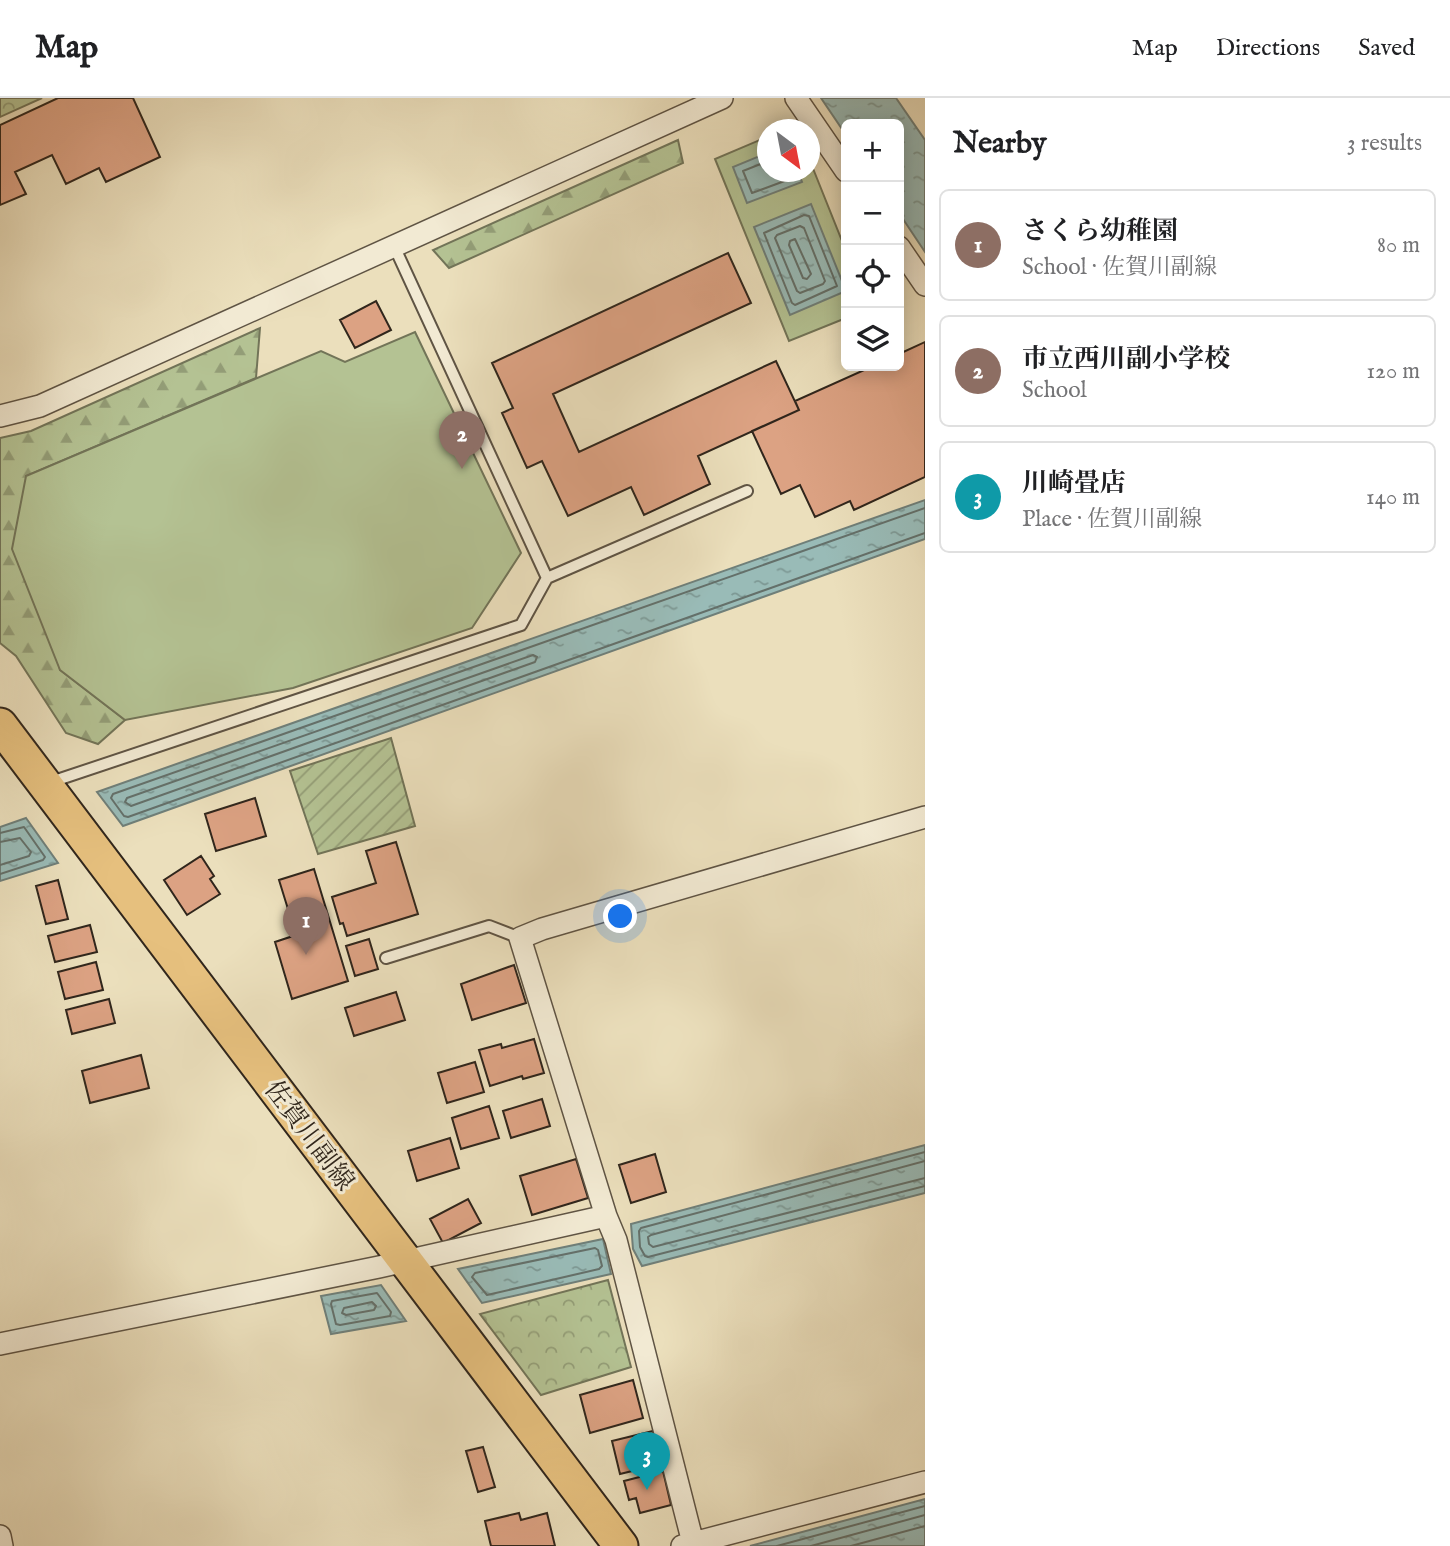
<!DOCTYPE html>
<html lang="en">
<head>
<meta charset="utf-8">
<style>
	body { margin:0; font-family:"IM FELL English","Noto Serif JP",serif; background:#f2f2f2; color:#202124 }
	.controls { position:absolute; right:21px; top:21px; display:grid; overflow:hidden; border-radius:10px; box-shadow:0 4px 18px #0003 }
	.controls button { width:63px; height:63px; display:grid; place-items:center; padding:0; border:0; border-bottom:2px solid #e0e0e0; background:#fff; color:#202124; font:35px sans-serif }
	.compass { position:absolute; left:757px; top:21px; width:63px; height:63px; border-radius:50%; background:#fff; box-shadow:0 4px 18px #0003; rotate:148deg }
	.you { position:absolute; left:621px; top:819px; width:24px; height:24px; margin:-18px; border:5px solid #fff; border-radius:50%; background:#1a73e8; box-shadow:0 0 0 10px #1a73e833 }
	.badge { display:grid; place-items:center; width:46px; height:46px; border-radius:50%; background:#0b8043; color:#fff; font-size:23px; font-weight:700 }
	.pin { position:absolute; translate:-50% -58px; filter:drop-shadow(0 2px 4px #0008) }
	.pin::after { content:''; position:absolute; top:37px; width:24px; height:21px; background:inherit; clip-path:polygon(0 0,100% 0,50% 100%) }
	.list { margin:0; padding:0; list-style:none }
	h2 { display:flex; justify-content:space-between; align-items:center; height:91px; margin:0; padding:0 28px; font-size:30px }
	h2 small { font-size:23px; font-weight:400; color:#757577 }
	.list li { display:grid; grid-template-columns:46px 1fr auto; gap:21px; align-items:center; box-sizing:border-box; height:112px; margin:0 14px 14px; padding:0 14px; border:2px solid #e0e0e0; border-radius:10px }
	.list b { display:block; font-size:26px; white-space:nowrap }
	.list p { margin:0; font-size:23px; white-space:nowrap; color:#757577 }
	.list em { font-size:23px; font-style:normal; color:#757577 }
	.icon { flex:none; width:38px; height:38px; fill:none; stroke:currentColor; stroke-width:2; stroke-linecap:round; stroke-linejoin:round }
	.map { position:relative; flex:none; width:925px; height:1448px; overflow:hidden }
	header { display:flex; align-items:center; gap:42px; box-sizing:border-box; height:98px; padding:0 35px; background:#fff; border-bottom:2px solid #e0e0e0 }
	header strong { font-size:33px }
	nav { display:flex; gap:38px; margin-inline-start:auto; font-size:24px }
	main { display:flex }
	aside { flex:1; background:#fff }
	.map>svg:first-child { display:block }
</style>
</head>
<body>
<header>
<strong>Map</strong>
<nav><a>Map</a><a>Directions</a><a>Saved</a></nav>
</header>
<main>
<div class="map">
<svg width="925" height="1448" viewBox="0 0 925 1448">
	<defs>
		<pattern id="forest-firs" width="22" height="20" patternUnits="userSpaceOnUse" patternTransform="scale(1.75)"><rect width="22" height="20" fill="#b4c293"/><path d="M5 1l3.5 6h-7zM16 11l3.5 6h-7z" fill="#939d77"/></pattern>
		<pattern id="park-crowns" width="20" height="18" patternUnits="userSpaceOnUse" patternTransform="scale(1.75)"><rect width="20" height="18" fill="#b4c293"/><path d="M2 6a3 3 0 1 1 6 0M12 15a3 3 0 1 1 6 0" fill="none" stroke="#939d77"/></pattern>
		<pattern id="garden-furrows" width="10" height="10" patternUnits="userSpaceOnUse" patternTransform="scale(1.75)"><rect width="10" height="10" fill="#b4c293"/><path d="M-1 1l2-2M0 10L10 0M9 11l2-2" fill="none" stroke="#939d77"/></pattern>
		<pattern id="water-ripples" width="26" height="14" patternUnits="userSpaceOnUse" patternTransform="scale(1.75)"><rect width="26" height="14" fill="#99bbb7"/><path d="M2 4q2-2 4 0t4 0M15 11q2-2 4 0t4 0" fill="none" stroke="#7d9894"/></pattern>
	</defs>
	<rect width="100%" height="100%" fill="#ebdfbc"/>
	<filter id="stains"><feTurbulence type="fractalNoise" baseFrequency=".00286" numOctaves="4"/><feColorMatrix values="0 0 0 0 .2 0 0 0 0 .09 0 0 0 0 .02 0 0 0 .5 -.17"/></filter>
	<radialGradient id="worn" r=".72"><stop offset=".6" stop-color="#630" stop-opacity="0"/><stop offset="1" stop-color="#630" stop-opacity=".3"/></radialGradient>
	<path fill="url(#forest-firs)" stroke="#727458" stroke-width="2" d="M 678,42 L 683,65 L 449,170 L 433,152 Z
		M 260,230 L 256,280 L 26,378 L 60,572 L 125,622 L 98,646 L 66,635 L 16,558 L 0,545 L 0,340 L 31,333 Z"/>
	<path fill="url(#park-crowns)" stroke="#727458" stroke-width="2" d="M 0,0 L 42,0 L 0,19 Z
		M 608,1182 L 631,1269 L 541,1297 L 480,1216 Z"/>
	<path fill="url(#garden-furrows)" stroke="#727458" stroke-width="2" d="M 391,640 L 415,728 L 318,756 L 290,673 Z"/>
	<path fill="#b4c293" stroke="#727458" stroke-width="2" d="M 767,39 L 768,74 L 810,74 L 810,63 L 846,153 L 846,220 L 789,243 L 715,61 Z
		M 415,234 L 521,455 L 472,530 L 293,590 L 125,622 L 60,572 L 12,451 L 26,378 L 321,253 L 345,264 Z"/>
	<path fill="url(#water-ripples)" stroke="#6f7f79" stroke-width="2" d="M 821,0 L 896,0 L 925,42 L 925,154 L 899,115 L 899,26 L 846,26 L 846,37 Z
		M 767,55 L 768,74 L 798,74 L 802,84 L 747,105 L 733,69 Z
		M 811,106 L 846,193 L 790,217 L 754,129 Z
		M 925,402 L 925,441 L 123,728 L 97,694 Z
		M 26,720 L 58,765 L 0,783 L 0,729 Z
		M 925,1047 L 925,1095 L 642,1168 L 633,1151 L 631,1126 Z
		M 603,1141 L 611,1176 L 482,1205 L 458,1171 Z
		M 381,1187 L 406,1223 L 331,1236 L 321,1198 Z
		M 925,1401 L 925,1448 L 750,1448 Z"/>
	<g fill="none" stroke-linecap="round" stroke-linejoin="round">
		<path stroke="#64706a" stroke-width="2" d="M 768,63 L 743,73 L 752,95 L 790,81 L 792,74
			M 804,117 L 809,118 L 837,188 L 795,207 L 792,205 L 764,135 Z
			M 800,128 L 804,130 L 825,183 L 823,186 L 800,195 L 797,193 L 775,140 L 777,137 Z
			M 795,141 L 811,176 L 807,181 L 803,180 L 789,147 L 790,143 Z
			M 925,410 L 113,696 L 111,700 L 124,718 L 128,719 L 925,435
			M 533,557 L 537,559 L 535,564 L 131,708 L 125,704 L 127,700 Z
			M 0,735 L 24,729 L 45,759 L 43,762 L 0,776
			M 0,744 L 20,740 L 31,754 L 29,758 L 0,767
			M 925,1054 L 641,1130 L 639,1133 L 640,1149 L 645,1158 L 648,1159 L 925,1088
			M 925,1063 L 651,1137 L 648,1139 L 649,1146 L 653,1149 L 925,1080
			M 595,1150 L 598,1152 L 602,1168 L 599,1171 L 487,1197 L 472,1179 L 475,1175 Z
			M 377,1195 L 391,1214 L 390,1218 L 340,1227 L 336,1226 L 331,1206 L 332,1203 Z
			M 372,1204 L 376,1208 L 374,1212 L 346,1217 L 342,1215 L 344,1210 Z
			M 777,1448 L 925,1408
			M 811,1448 L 925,1417
			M 851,1448 L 925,1428"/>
	</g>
	<path fill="#dca283" stroke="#30261c" stroke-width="2" d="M 58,0 L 133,0 L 160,59 L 106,84 L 99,70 L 66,86 L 52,57 L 15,74 L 26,96 L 0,107 L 0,27 Z
		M 728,155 L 751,205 L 553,296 L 579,354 L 776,263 L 799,312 L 698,358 L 710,386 L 644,417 L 631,389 L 568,418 L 542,363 L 527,370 L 502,315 L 513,310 L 492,265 Z
		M 376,203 L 391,232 L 355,250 L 340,222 Z
		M 925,244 L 925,379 L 854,412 L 850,403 L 815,419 L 800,387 L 781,396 L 752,333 L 799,312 L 795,303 L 873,268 L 899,268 L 899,256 Z
		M 255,700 L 266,738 L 216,753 L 205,716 Z
		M 396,744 L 418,816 L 347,838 L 343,825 L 340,826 L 332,799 L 376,785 L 366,753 Z
		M 201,758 L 214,778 L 210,781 L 220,796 L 187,817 L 164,782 Z
		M 314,771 L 348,883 L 292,901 L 275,844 L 296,837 L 279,782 Z
		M 58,782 L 68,821 L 46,826 L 36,788 Z
		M 90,827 L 97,854 L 55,864 L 48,838 Z
		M 369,841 L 378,871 L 355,878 L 346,848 Z
		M 96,864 L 103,892 L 65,901 L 58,874 Z
		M 514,867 L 526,905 L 472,922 L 461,886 Z
		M 396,894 L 405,922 L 354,938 L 345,910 Z
		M 109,901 L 115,925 L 72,936 L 66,912 Z
		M 534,941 L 544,975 L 523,981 L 522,978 L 490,988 L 479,952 L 501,946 L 502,950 Z
		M 141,957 L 149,990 L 90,1005 L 82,973 Z
		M 475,964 L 484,994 L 447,1005 L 438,975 Z
		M 542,1001 L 550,1028 L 511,1040 L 503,1013 Z
		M 489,1008 L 499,1040 L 461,1051 L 452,1020 Z
		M 450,1040 L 459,1070 L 417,1083 L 408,1053 Z
		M 655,1056 L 666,1094 L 631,1105 L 619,1067 Z
		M 576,1061 L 588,1100 L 532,1117 L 520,1078 Z
		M 468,1101 L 481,1125 L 443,1145 L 430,1121 Z
		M 633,1282 L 643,1320 L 590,1335 L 580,1297 Z
		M 653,1333 L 661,1366 L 620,1376 L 612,1343 Z
		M 483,1349 L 495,1389 L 478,1394 L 466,1353 Z
		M 663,1373 L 671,1407 L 640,1415 L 636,1400 L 629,1402 L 624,1383 Z
		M 519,1415 L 521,1422 L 547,1415 L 555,1448 L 491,1448 L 485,1423 Z"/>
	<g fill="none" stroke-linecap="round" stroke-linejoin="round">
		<defs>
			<path id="service" d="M 394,148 L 547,480 L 747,393
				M 51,684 L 521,527 L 547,480
				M 386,860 L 489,828 L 520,840"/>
			<path id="minor" d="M 796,0 L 846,73
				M 899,149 L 925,187
				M 0,318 L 40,308 L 722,0
				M 0,1246 L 379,1169 L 606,1118
				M 0,1438 L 2,1448
				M 693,1445 L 616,1142 L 606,1118 L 520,840 L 542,831 L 925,719
				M 682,1448 L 925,1384"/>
			<path id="primary" d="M 0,627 L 621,1448"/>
		</defs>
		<use href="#service" stroke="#5f5444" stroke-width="14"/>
		<use href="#minor" stroke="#5f5444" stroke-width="24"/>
		<use href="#primary" stroke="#30261c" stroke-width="37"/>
		<use href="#service" stroke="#f2ead3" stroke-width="10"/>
		<use href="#minor" stroke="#f2ead3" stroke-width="21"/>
		<use href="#primary" stroke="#e6c07e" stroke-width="33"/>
	</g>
	<g text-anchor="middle" stroke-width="6" stroke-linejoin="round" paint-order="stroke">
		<g font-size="26" fill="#30261c" stroke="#f2ead3">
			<text transform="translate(310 1037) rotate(53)" y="9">佐賀川副線</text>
		</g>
	</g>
	<rect width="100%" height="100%" filter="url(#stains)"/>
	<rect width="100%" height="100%" fill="url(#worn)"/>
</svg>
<div class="controls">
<button>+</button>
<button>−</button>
<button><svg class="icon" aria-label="locate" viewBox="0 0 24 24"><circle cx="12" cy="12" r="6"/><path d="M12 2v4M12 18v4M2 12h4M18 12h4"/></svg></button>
<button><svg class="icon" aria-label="layers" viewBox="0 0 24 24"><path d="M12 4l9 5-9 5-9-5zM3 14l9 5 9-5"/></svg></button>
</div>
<svg class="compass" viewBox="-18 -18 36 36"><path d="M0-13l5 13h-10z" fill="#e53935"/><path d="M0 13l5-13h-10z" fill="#757577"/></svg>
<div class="you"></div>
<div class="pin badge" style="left:306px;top:857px;background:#8d6e63">1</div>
<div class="pin badge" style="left:462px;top:371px;background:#8d6e63">2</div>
<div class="pin badge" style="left:647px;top:1392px;background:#0f9aa8">3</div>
</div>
<aside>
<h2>Nearby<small>3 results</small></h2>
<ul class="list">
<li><span class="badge" style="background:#8d6e63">1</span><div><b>さくら幼稚園</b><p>School · 佐賀川副線</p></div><em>80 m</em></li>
<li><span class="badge" style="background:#8d6e63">2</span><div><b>市立西川副小学校</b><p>School</p></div><em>120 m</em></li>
<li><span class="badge" style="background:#0f9aa8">3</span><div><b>川崎畳店</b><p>Place · 佐賀川副線</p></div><em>140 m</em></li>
</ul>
</aside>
</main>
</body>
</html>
